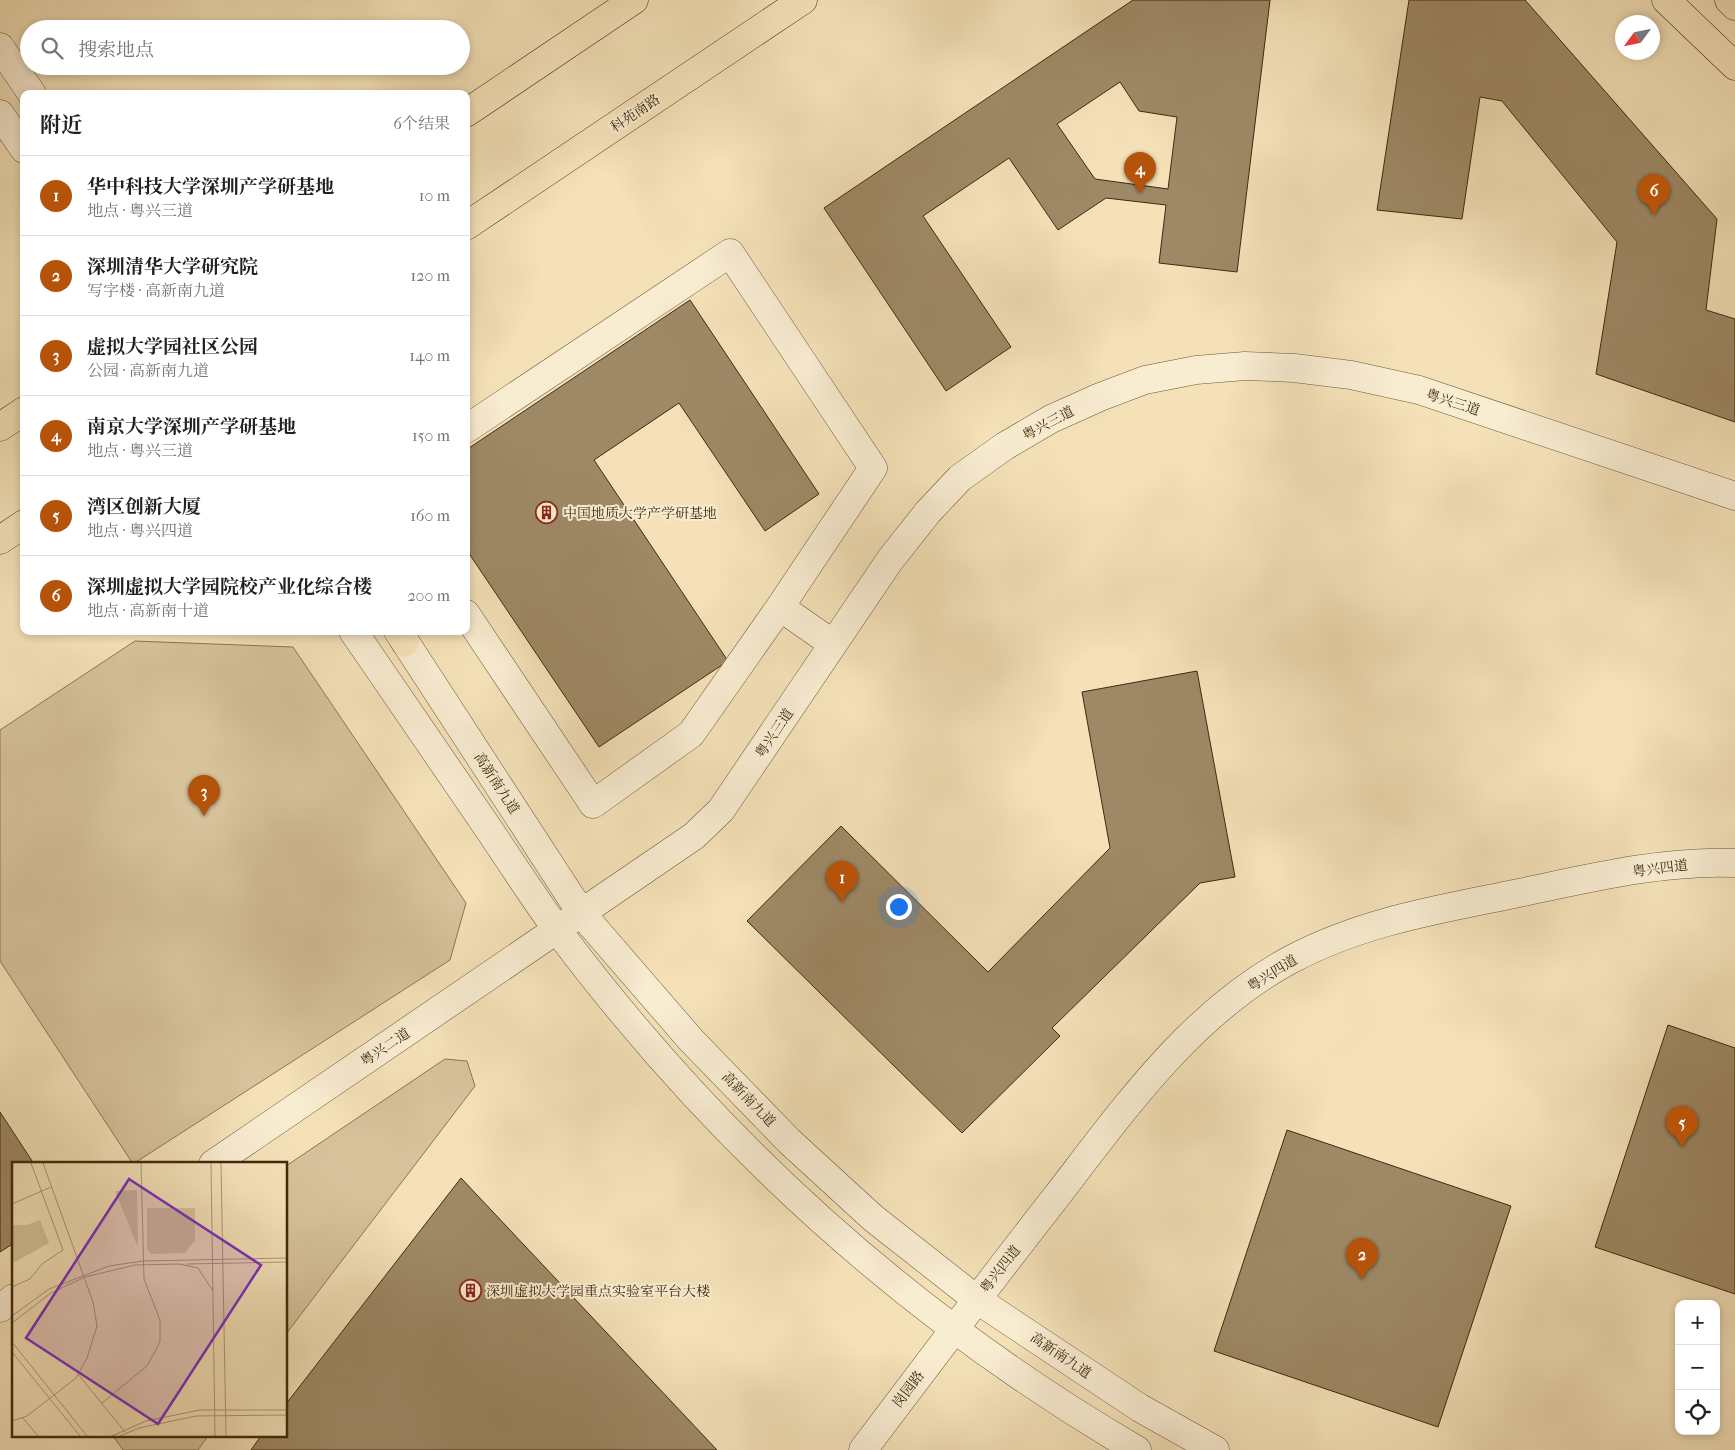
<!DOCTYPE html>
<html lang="zh">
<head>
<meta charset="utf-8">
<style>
	body { margin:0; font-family:"IM FELL French Canon","Noto Serif SC",serif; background:#f2f2f2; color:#202124 }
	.controls { position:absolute; right:15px; bottom:15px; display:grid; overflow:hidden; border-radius:10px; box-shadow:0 2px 8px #0003 }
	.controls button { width:45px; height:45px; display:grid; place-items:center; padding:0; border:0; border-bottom:1px solid #e0e0e0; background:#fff; color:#202124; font:25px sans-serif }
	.compass { position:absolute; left:1615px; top:15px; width:45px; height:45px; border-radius:50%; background:#fff; box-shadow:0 2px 8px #0003; rotate:237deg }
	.you { position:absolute; left:898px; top:906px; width:18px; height:18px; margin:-12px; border:4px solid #fff; border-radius:50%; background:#1a73e8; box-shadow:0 0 0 8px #1a73e833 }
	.badge { display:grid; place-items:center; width:32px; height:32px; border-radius:50%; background:#b45309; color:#fff; font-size:16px; font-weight:700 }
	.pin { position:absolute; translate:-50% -41px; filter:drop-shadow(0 1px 2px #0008) }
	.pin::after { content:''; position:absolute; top:26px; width:18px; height:15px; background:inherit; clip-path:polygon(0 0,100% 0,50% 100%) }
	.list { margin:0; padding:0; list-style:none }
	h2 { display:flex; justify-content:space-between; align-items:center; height:65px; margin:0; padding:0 20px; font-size:21px }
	h2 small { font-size:16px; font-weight:400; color:#757577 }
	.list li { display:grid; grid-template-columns:32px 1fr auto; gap:15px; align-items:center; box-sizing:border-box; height:80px; padding:0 20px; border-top:1px solid #e0e0e0 }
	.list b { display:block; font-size:19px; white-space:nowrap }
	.list p { margin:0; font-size:16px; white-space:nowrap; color:#757577 }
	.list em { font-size:16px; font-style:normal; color:#757577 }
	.icon { flex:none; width:28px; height:28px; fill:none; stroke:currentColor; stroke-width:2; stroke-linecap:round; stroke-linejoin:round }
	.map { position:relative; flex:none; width:1735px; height:1450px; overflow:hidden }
	.search { position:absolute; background:#fff; box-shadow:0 2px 8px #0003; left:20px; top:20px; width:450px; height:55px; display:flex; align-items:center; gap:12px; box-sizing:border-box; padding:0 18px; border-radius:28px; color:#757577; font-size:19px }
	.panel { position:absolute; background:#fff; box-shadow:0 2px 8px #0003; left:20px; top:90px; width:450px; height:545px; border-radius:10px }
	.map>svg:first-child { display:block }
</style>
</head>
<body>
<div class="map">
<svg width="1735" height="1450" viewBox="0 0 1735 1450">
	<rect width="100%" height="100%" fill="#f4e1b8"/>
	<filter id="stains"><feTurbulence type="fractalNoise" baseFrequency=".004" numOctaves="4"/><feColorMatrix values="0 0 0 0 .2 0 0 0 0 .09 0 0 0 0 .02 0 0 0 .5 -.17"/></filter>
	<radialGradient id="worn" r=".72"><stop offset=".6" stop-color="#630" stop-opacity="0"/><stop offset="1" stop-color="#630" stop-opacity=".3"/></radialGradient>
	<path fill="#d6c29b" stroke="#8c7654" d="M 135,641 L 293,647 L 466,903 L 450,960 L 133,1164 L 0,961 L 0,730 Z
		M 445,1059 L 467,1061 L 475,1086 L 286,1334 L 286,1166 Z
		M 113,1436 L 208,1436 L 198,1450 L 123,1450 Z"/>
	<path fill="#9e8966" stroke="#41290d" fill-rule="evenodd" d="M 1133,0 L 1270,0 L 1237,272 L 1159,263 L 1166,205 L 1106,198 L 1058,230 L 1009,158 L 923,216 L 1011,347 L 946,391 L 824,208 ZM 1120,82 L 1139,111 L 1177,117 L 1168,189 L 1095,179 L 1057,124 Z
		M 1409,0 L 1525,0 L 1717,219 L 1706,310 L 1735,319 L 1735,422 L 1596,374 L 1617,242 L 1502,101 L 1480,97 L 1462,219 L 1377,210 Z
		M 690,300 L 819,494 L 765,531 L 679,403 L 594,460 L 728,661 L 599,747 L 466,549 L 466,450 Z
		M 1197,671 L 1235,877 L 1200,883 L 1052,1028 L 1060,1036 L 962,1133 L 747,921 L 841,826 L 988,972 L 1110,848 L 1082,692 Z
		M 1668,1025 L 1735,1048 L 1735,1294 L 1595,1247 Z
		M 0,1112 L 34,1164 L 14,1164 L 14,1243 L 0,1252 Z
		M 1287,1130 L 1511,1206 L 1438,1427 L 1214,1351 Z
		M 461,1178 L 717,1450 L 251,1450 L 261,1436 L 286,1436 L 286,1404 Z"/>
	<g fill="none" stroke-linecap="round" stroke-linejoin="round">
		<defs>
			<path id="minor" d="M 0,47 L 32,94
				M 0,114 L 24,149
				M 466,429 L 730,253 L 873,468 L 780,607 L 691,734 L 593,804 L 466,614
				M 780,607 L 833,644
				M 353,631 C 399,698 444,764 490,831 C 512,864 534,898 558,931 C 716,1142 909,1317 1137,1450
				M 398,631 L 582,914 L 691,1040 L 789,1141 L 873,1218 L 976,1299 L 1140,1408 L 1215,1450
				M 213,1164 L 694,836 L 721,810 L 890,560 L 928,512 L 960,478 L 1005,446 L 1051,419 L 1100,397 L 1145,380 L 1196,370 L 1245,366 L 1294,368 L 1351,375 L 1419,390 L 1735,496
				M 0,1308 L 14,1298
				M 863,1450 C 927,1365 991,1280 1056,1197 C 1124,1109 1190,1014 1290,960 C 1361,922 1436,910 1514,894 C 1586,879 1661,860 1735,863"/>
			<path id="major" d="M 1666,0 L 1735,66
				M 1729,0 L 1735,6
				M 466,113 L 634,0
				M 466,226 L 803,0
				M 0,427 L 24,411
				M 0,540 L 24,524
				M 400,631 L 405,642"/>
		</defs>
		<use href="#minor" stroke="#6e5738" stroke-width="29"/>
		<use href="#major" stroke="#41290d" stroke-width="29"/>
		<use href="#minor" stroke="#f8ecd1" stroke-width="28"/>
		<use href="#major" stroke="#f4e1b8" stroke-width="28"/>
	</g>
	<defs>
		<symbol id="building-ring" viewBox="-11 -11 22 22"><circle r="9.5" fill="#f8ecd1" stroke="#8f2418" stroke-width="1.5"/><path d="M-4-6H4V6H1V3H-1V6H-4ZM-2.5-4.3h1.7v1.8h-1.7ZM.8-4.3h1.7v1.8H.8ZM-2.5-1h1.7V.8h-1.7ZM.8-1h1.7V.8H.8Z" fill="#8f2418"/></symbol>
	</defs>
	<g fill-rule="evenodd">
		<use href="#building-ring" x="534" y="500" width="25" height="25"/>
		<use href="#building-ring" x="458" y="1278" width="25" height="25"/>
	</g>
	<g text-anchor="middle" stroke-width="4" stroke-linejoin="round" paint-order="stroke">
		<g font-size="14" fill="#41290d" stroke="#f8ecd1">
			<text transform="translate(635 113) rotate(-34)" y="5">科苑南路</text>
			<text transform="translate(1453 402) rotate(18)" y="5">粤兴三道</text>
			<text transform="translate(1048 423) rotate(-28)" y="5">粤兴三道</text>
			<text transform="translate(774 733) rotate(-56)" y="5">粤兴三道</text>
			<text transform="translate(497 783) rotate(57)" y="5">高新南九道</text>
			<text transform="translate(1660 868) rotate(-7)" y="5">粤兴四道</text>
			<text transform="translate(1272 973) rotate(-32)" y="5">粤兴四道</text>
			<text transform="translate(385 1047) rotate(-34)" y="5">粤兴二道</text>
			<text transform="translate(749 1099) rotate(46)" y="5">高新南九道</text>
			<text transform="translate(1000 1269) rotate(-52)" y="5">粤兴四道</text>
			<text transform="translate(1061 1355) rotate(34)" y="5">高新南九道</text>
			<text transform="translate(908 1389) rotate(-53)" y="5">岗园路</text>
		</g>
		<g font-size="14" fill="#41290d" stroke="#f8ecd1" text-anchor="start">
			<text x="563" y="518">中国地质大学产学研基地</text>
			<text x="486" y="1296">深圳虚拟大学园重点实验室平台大楼</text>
		</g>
	</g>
	<g transform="translate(12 1162)">
		<rect width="275" height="275" fill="#f4e1b8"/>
		<path d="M 125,28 L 126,81 L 125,83 L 103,29 ZM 135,46 L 183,46 L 183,78 L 173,91 L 139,92 L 135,87 ZM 28,58 L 37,81 L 3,100 L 0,98 L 0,63 L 15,63 Z" fill="#d6c29b"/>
		<path fill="none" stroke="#ac9774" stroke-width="1" d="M 199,1 L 203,274M 209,1 L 214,274M 0,42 L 39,25M 167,102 L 186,106 L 201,129M 175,102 L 275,100M 0,125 L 18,117 L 30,102 L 51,88 L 19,1M 0,154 L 37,127 L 97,104 L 131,99 L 275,96M 0,161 L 39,131 L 73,115 L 123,103 L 168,102M 0,180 L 75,274M 0,190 L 68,274M 66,212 L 113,270M 90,241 L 135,204 L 148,180 L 148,158 L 132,117 L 129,1M 11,256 L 26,274M 0,259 L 15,254 L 64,216 L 75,196 L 85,164 L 81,140 L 31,1M 100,274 L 134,259 L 188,248 L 275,248M 108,274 L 127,266 L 184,254 L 275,253"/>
		<path fill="#7b2cbf" fill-opacity="0.15" stroke="#7b2cbf" stroke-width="2.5" d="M 117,17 L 249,103 L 146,262 L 14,176 Z"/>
		<rect width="275" height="275" fill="none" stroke="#41290d" stroke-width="2.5"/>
	</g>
	<rect width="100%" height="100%" filter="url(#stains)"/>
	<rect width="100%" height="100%" fill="url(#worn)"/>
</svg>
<div class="controls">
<button>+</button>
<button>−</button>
<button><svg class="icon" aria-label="locate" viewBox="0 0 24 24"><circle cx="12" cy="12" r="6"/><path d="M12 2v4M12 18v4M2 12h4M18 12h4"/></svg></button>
</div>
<svg class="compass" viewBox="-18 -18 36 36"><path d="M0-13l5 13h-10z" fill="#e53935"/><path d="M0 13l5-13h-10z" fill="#757577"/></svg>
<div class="you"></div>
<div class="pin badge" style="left:842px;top:902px">1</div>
<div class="pin badge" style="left:1362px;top:1279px">2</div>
<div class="pin badge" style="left:204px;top:816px">3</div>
<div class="pin badge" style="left:1140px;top:193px">4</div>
<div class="pin badge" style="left:1682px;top:1147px">5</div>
<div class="pin badge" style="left:1654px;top:215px">6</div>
<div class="search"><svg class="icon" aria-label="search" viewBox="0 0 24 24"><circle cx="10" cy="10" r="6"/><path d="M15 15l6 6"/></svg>搜索地点</div>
<section class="panel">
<h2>附近<small>6个结果</small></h2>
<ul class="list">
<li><span class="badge">1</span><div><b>华中科技大学深圳产学研基地</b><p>地点 · 粤兴三道</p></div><em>10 m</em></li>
<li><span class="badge">2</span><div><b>深圳清华大学研究院</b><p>写字楼 · 高新南九道</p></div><em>120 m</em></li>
<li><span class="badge">3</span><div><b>虚拟大学园社区公园</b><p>公园 · 高新南九道</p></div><em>140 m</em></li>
<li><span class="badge">4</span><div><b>南京大学深圳产学研基地</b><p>地点 · 粤兴三道</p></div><em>150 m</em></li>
<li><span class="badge">5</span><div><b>湾区创新大厦</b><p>地点 · 粤兴四道</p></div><em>160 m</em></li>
<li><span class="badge">6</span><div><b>深圳虚拟大学园院校产业化综合楼</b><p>地点 · 高新南十道</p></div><em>200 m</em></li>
</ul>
</section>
</div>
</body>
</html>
